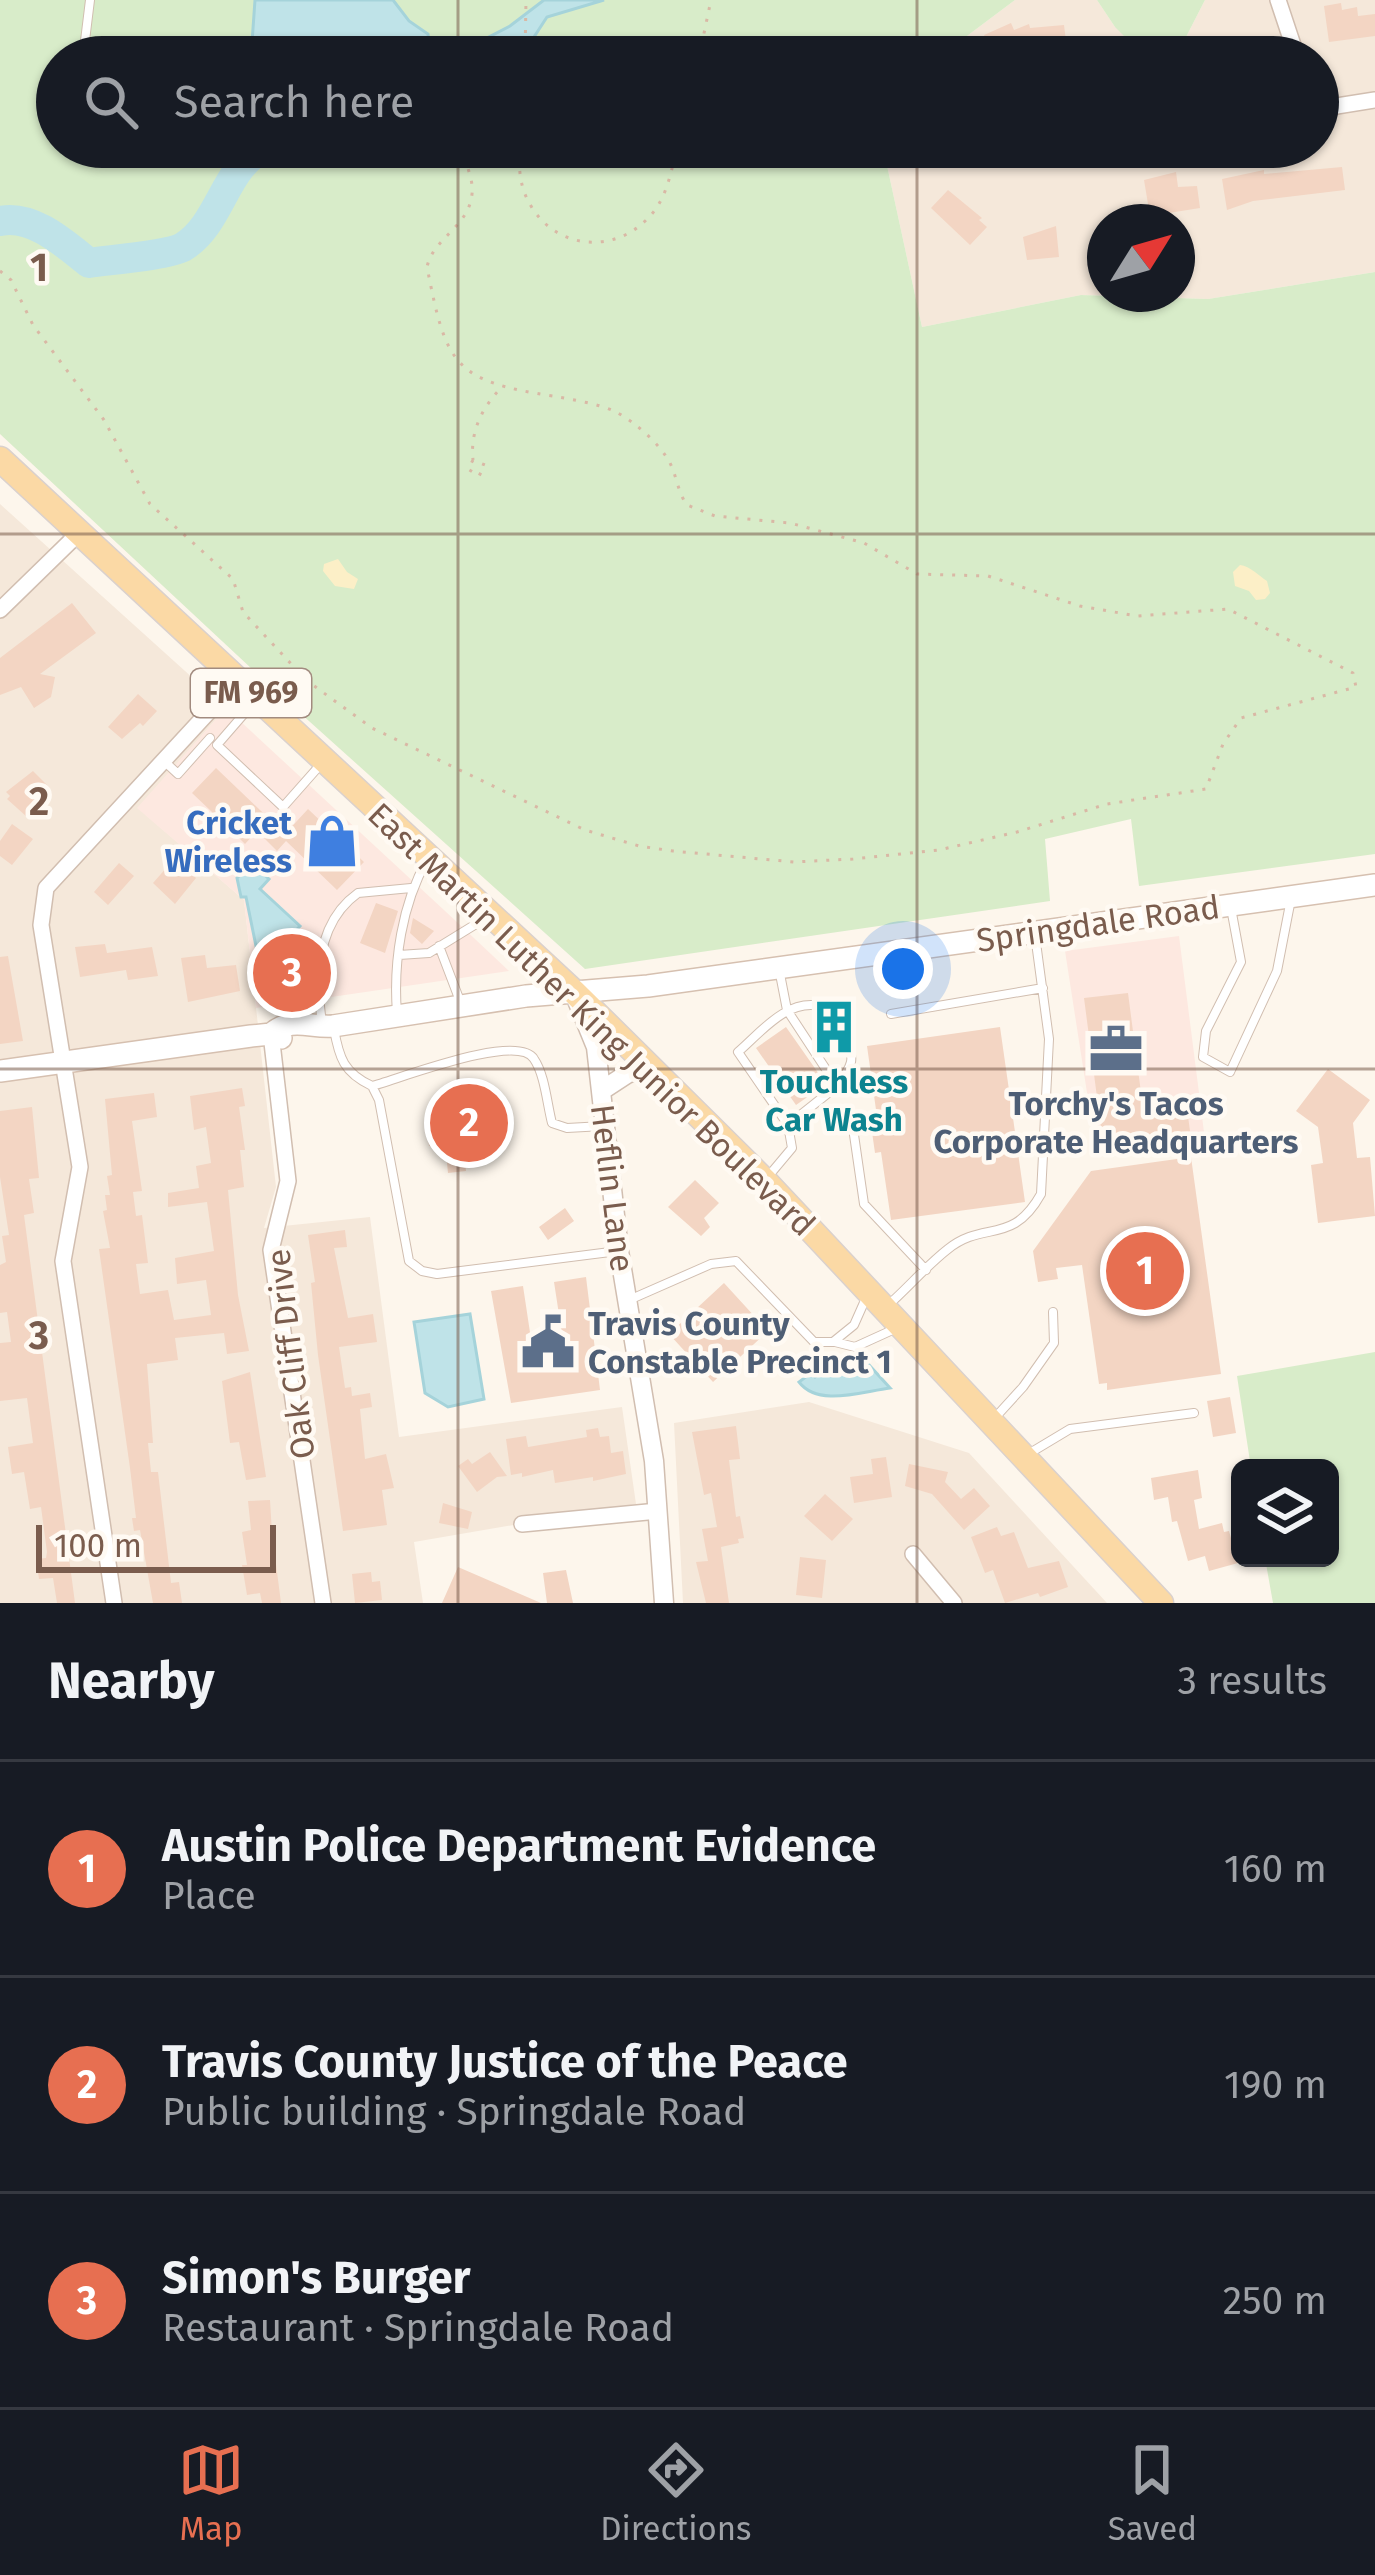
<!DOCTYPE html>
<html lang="en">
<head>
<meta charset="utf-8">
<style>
	body { margin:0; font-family:"Fira Sans",sans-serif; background:#242831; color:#f1f3f6 }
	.controls { position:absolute; right:36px; bottom:36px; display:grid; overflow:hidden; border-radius:18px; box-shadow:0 3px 9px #0004 }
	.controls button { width:108px; height:108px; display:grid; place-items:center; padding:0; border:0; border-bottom:3px solid #363941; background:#171b24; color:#f1f3f6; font:60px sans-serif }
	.compass { position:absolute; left:1087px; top:204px; width:108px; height:108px; border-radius:50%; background:#171b24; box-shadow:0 3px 9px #0004; rotate:53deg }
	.scale { position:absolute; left:36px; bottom:30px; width:240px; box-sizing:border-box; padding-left:12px; border:6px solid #7a5c4d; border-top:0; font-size:33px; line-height:42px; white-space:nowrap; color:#7a5c4d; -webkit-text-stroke:9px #fffaf3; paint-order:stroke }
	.you { position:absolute; left:903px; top:969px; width:42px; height:42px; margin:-30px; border:9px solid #fff; border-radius:50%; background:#1a73e8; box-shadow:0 0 0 18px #1a73e833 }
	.badge { display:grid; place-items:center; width:78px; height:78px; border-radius:50%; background:#e76f51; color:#fff; font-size:39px; font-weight:700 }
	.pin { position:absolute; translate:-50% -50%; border:6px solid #fff; box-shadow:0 3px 12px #0006 }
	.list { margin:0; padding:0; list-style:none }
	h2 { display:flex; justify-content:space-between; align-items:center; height:156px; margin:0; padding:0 48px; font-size:51px }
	h2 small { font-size:39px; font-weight:400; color:#9ea1a6 }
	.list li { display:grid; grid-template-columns:78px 1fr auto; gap:36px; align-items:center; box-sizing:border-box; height:216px; padding:0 48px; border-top:3px solid #363941 }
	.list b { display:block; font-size:45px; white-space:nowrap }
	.list p { margin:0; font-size:39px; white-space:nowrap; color:#9ea1a6 }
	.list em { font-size:39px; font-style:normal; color:#9ea1a6 }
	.icon { flex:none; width:66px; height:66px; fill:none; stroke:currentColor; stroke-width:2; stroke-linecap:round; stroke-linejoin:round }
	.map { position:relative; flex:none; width:1375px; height:1603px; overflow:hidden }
	.search { position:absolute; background:#171b24; box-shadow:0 3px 9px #0004; left:36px; right:36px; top:36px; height:132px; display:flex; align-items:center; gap:30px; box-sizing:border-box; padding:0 42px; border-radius:66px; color:#9ea1a6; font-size:45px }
	.sheet { height:804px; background:#171b24 }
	nav { display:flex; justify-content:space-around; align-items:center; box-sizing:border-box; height:168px; border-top:3px solid #363941; background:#171b24; font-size:33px; color:#9ea1a6 }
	nav a { display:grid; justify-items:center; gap:6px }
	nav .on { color:#e76f51 }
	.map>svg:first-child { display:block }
</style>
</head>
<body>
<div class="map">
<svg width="1375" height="1603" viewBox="0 0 1375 1603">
	<rect width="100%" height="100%" fill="#fdf6ec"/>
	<path fill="#f5e8da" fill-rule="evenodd" d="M 1015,0 L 1097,0 L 1115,27 L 1185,39 L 1205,0 L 1375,0 L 1375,272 L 1208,299 L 1081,295 L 922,327 L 883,147 L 1318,147 L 1318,57 L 939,57 ZM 1105,222 L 1177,222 L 1177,294 L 1105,294 Z
		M 0,504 L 226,708 L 138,808 L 244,900 L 276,1187 L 264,1228 L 370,1217 L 399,1437 L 622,1407 L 636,1504 L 414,1542 L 423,1603 L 0,1603 Z
		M 809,1402 L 969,1453 L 1107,1603 L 683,1603 L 674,1423 Z"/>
	<path fill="#fde8e0" d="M 226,708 L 458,923 L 509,971 L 256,1008 L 244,900 L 137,808 Z
		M 1179,936 L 1205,1140 L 1097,1157 L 1065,951 Z"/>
	<path fill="#d8ecc9" d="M 0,0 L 1015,0 L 939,57 L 57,57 L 57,147 L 883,147 L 922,327 L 1081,295 L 1208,299 L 1375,272 L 1375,854 L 1139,886 L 1131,819 L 1045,839 L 1050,901 L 585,969 L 280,695 L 0,434 Z
		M 1097,0 L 1205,0 L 1185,39 L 1157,52 L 1135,47 L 1115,27 Z
		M 1375,1352 L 1375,1603 L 1273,1603 L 1265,1558 L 1330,1558 L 1330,1468 L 1251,1468 L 1237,1376 Z"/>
	<path fill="#fcefc7" d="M 338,559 L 347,572 L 358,579 L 354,589 L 335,586 L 323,571 L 324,564 Z
		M 1240,565 C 1250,566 1259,576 1267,581 L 1270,593 L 1265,599 L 1256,600 L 1249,591 L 1235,586 L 1233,572 Z"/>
	<path fill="#bfe3e8" stroke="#a5d3da" stroke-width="3" d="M 255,0 L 393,0 L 409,21 L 428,34 L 431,57 L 251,57 Z
		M 544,0 L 604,0 L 547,17 L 532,40 L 492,57 L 450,57 L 510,26 Z
		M 252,864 L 269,879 L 260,889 L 300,926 L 286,941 L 256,946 L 246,897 L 241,897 L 237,878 Z
		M 470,1314 L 484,1399 L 448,1407 L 425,1393 L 414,1322 Z
		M 860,1355 L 890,1388 C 860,1392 818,1407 799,1382 L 811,1373 L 815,1377 L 827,1367 Z"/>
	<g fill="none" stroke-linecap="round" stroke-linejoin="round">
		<path stroke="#bfe3e8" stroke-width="30" d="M 0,221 C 33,214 65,244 89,263 C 109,260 169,255 183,247 C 222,223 224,165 266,147"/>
	</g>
	<path fill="#f3d5c3" d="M 1341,3 L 1342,10 L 1357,7 L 1358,16 L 1375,14 L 1375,36 L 1329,42 L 1324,6 Z
		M 1011,23 L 1014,30 L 1029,24 L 1030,28 L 1064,25 L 1068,57 L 993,57 L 984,35 Z
		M 1342,167 L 1345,190 L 1253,201 L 1227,210 L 1222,179 L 1264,170 L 1264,174 Z
		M 1176,172 L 1178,187 L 1197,186 L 1200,208 L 1150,216 L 1144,180 Z
		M 948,190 L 982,218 L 979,220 L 987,227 L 970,245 L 931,208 Z
		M 1056,226 L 1059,257 L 1027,260 L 1023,237 Z
		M 72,603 L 96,633 L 40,674 L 55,677 L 51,697 L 34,708 L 21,687 L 0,695 L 0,658 Z
		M 138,694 L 157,711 L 143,726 L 140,723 L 122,739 L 108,727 Z
		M 216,768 L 285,834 L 308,809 L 364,862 L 337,890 L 286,841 L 277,851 L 257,831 L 245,844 L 224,823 L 218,829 L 206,818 L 212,812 L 192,793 Z
		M 33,771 L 49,787 L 27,817 L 7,799 L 10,796 L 6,792 Z
		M 12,824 L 33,839 L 12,865 L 0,856 L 0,841 Z
		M 175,858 L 196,878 L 175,904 L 153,883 Z
		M 119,863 L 134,876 L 108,905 L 94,892 Z
		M 376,903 L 398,911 L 385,953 L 360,943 Z
		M 413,918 L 434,931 L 422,944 L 410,933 Z
		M 105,944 L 107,953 L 152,947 L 158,976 L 128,980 L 126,970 L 80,977 L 75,947 Z
		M 205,955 L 207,968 L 236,965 L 240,991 L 188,1002 L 181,958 Z
		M 8,956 L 23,1041 L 0,1044 L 0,957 Z
		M 304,962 L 306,978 L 279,981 L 276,967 Z
		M 1128,993 L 1143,1108 L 1178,1103 L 1179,1111 L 1187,1109 L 1190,1131 L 1103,1143 L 1084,998 Z
		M 786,1027 L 826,1084 L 796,1105 L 756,1048 Z
		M 1000,1027 L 1025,1202 L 891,1220 L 881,1152 L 875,1153 L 872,1132 L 879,1131 L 867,1046 Z
		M 1328,1069 L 1370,1100 L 1353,1123 L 1357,1158 L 1370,1157 L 1375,1216 L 1318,1223 L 1311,1165 L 1323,1163 L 1318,1127 L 1296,1111 Z
		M 484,1087 L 486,1106 L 509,1102 L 513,1134 L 504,1135 L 505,1143 L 463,1148 L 466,1171 L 448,1173 L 445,1143 L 429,1146 L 425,1113 L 448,1109 L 446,1097 Z
		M 242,1088 L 245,1106 L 239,1107 L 245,1150 L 240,1150 L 244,1187 L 228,1190 L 238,1295 L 249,1351 L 227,1354 L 224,1333 L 175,1338 L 178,1360 L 147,1364 L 153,1443 L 148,1443 L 151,1472 L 158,1472 L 171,1583 L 179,1582 L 182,1603 L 153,1603 L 140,1530 L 134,1531 L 132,1518 L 136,1518 L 130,1468 L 99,1249 L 110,1248 L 103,1211 L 107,1210 L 105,1195 L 110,1195 L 107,1176 L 112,1175 L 105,1099 L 154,1093 L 157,1117 L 132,1121 L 142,1191 L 133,1192 L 136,1216 L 142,1215 L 148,1263 L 136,1264 L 140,1294 L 168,1290 L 174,1320 L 211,1315 L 206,1280 L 177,1284 L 175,1258 L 214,1251 L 207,1202 L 168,1207 L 168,1193 L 199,1188 L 196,1166 L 211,1163 L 206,1127 L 194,1130 L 190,1096 Z
		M 32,1107 L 39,1178 L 29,1179 L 34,1213 L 24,1215 L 75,1603 L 57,1603 L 53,1578 L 39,1579 L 36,1559 L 46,1558 L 47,1552 L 41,1507 L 30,1509 L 24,1472 L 12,1474 L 8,1447 L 33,1443 L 27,1398 L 0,1401 L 0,1343 L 11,1342 L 7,1312 L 0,1313 L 0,1265 L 6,1262 L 2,1236 L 9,1235 L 0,1177 L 0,1111 Z
		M 1191,1157 L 1221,1374 L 1107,1390 L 1107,1383 L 1099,1384 L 1082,1265 L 1056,1268 L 1058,1279 L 1038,1282 L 1033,1251 L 1091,1171 Z
		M 695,1180 L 719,1203 L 704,1218 L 710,1227 L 701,1236 L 668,1207 Z
		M 565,1208 L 574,1221 L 548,1240 L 539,1227 Z
		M 345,1230 L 347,1247 L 334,1248 L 348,1318 L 373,1314 L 377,1342 L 339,1347 L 345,1388 L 351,1387 L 352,1396 L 370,1393 L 372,1407 L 360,1409 L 365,1459 L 386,1454 L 394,1488 L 382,1490 L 387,1525 L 343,1531 L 318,1355 L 311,1283 L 315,1282 L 308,1235 Z
		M 586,1277 L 600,1390 L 511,1403 L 491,1291 L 523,1286 L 531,1339 L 562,1334 L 554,1282 Z
		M 724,1283 L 768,1331 L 713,1382 L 669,1334 Z
		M 250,1372 L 266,1477 L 246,1480 L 239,1442 L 230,1443 L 222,1381 Z
		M 1230,1397 L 1236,1433 L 1213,1437 L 1207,1401 Z
		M 736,1426 L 740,1459 L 729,1460 L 736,1517 L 740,1516 L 744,1538 L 738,1539 L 739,1543 L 721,1547 L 729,1603 L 706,1603 L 696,1562 L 708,1561 L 702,1529 L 717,1527 L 711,1493 L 704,1495 L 692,1432 Z
		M 598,1428 L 600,1437 L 609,1436 L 611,1453 L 623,1451 L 626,1474 L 593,1481 L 593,1477 L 555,1483 L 553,1470 L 522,1477 L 522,1473 L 511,1475 L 506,1439 L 526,1436 L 528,1447 L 587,1437 L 586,1430 Z
		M 490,1452 L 507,1476 L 497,1477 L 477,1492 L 458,1466 L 468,1459 L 472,1464 Z
		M 886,1457 L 892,1497 L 854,1503 L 850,1477 L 873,1474 L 871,1459 Z
		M 909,1464 L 948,1472 L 945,1482 L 961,1499 L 974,1488 L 990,1506 L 964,1530 L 932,1494 L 905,1486 Z
		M 1198,1470 L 1202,1498 L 1194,1500 L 1199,1529 L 1222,1523 L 1224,1532 L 1229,1531 L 1238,1563 L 1209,1571 L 1205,1556 L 1188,1561 L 1177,1521 L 1172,1522 L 1168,1497 L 1154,1500 L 1151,1478 Z
		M 825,1494 L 853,1519 L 832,1541 L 804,1516 Z
		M 270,1500 L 272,1533 L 281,1603 L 262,1603 L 260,1593 L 247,1595 L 242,1565 L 247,1565 L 242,1532 L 251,1530 L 248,1501 Z
		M 443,1503 L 472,1512 L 468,1529 L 439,1523 Z
		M 997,1527 L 1001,1536 L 1014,1532 L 1028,1568 L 1059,1561 L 1068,1587 L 1040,1597 L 1038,1593 L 1005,1603 L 993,1570 L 985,1573 L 971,1537 Z
		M 800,1557 L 826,1560 L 822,1598 L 796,1595 Z
		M 458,1567 L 541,1603 L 442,1603 Z
		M 566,1570 L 573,1603 L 547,1603 L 543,1573 Z
		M 371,1572 L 372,1582 L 380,1581 L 382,1600 L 355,1603 L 352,1574 Z"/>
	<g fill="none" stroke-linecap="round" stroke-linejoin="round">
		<defs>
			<path id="service" d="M 83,57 L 90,0
				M 256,700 L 217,745 L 283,807 L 321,764
				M 164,761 L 178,774 L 210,738
				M 1231,908 L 1241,962 L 1206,1031 L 1203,1057 L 1230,1072 L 1277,971 L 1291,899
				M 439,946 L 460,1001
				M 399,955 L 429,953 L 489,916
				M 397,1013 C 393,962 402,904 427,860
				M 891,1014 L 1043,988
				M 322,1023 C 315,977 316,923 358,893 L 411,888
				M 334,1029 C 339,1058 344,1073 372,1086 C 399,1079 518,1032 534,1059 C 545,1075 547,1104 552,1123 L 567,1128 L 603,1126
				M 372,1086 L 379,1100 L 409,1261 L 422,1271 L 437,1274 L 618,1251
				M 837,1086 C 851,1067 858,1058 843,1038
				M 852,1121 L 864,1204 L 926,1270
				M 788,1125 L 738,1052 C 762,1031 787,999 820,1006 L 828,1016
				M 766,1179 L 792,1148 L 788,1125 L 837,1086 L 787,1010 L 780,974
				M 629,1300 L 711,1264 L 736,1261 L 814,1342 L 833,1342 L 854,1325 L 866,1298
				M 886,1307 C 907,1289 926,1266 948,1249 C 984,1220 1012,1246 1041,1194 L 1049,1039 L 1035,935
				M 835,1342 L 855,1347 L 899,1327
				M 992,1421 L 1023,1387 L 1054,1343 L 1053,1312
				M 1025,1456 L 1070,1429 L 1194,1413"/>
			<path id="minor" d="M 1278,0 L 1297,57
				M 1318,109 L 1375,100
				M 0,610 L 80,532
				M 271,1034 L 288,1181 L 271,1250 L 323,1603
				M 522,1524 L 658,1511
				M 913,1554 L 954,1603
				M 114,1603 L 63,1261 L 80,1167 L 41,925 L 46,888 L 238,680"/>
			<path id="tertiary" d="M 576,998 L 596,1047 L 619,1251 L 654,1461 L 664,1603
				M 601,1091 L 627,1074 L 647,1066"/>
			<path id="secondary" d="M 271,1034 C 292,1016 309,1028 333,1026 L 526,996 L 648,986 L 1375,885
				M 0,1071 L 251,1036 L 271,1034 L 281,1038"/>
			<path id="primary" d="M 0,459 L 574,992 L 764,1180 L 1161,1603"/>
		</defs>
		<use href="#service" stroke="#d1beb0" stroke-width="10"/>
		<use href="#minor" stroke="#d1beb0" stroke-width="18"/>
		<use href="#tertiary" stroke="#d1beb0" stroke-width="21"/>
		<use href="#secondary" stroke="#d6c0b0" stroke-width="24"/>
		<use href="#primary" stroke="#dad1cd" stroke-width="27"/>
		<path stroke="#d9b8a5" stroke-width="3" stroke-dasharray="3 9" stroke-linecap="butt" d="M 525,57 L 526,0
			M 699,57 L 711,0
			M 519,147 C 519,163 519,179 525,194 C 548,251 618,259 655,210 C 668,192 672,168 677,147
			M 0,271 L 11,280 L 33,325 L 104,420 L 150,504 L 233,579 L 243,612 L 306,680 L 372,728 L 585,830 L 639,846 L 673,851 L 794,862 L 853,859 L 939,850 L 1017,832 L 1107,804 L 1206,789 L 1223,744 L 1241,718 L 1356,687 L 1353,673 L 1228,609 L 1137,616 L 1080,606 L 988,576 L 917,574 L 864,543 L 790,523 L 715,516 L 687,505 C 678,493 677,477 670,463 C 661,445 634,421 616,412 C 597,403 573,400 553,396 C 452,381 446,363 427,267 C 433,238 469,227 472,194 C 474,178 464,163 463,147
			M 473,460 L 468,469 L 479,476 L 485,465 L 473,460 C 470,433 481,409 500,389"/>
		<use href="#service" stroke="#fff" stroke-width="8"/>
		<use href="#minor" stroke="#fff" stroke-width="15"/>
		<use href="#tertiary" stroke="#fff" stroke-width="18"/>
		<use href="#secondary" stroke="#fff" stroke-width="21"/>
		<use href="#primary" stroke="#fbd9a5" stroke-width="24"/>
	</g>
	<path fill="none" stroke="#7a5c4d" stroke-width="3" stroke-opacity="0.55" d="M 458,0 L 458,57M 917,0 L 917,57M 458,147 L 458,1603M 917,147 L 917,1603M 0,534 L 1375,534M 0,1069 L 1375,1069"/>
	<defs>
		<symbol id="shop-bare" viewBox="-9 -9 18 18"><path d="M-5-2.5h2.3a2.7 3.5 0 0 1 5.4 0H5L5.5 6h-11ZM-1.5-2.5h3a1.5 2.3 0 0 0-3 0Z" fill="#3f7fe0" stroke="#fffaf3" stroke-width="2.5" paint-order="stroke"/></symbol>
		<symbol id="building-bare" viewBox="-9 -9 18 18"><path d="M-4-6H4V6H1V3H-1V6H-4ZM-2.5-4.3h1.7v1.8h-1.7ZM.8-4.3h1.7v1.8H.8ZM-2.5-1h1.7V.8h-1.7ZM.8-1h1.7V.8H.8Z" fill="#0f9aa8" stroke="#fffaf3" stroke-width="2.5" paint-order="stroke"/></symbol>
		<symbol id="office-bare" viewBox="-9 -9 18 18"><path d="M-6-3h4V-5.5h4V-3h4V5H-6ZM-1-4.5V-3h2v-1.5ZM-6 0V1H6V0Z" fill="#5c6f8a" stroke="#fffaf3" stroke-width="2.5" paint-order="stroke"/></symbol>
		<symbol id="civic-bare" viewBox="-9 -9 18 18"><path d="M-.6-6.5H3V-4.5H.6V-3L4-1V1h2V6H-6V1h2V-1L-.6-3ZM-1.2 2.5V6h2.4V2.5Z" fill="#5c6f8a" stroke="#fffaf3" stroke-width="2.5" paint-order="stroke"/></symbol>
	</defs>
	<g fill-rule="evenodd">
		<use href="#shop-bare" x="294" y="803" width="76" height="76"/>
		<use href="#building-bare" x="796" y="989" width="76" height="76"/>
		<use href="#office-bare" x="1078" y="1011" width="76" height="76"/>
		<use href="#civic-bare" x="510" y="1304" width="76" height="76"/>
	</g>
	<g text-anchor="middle" stroke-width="9" stroke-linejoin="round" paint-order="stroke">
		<rect fill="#fffaf3" stroke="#a28b7f" stroke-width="3" x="191" y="669" width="120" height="48" rx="9"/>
		<g font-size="30" font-weight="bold" fill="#7a5c4d">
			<text x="251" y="703">FM 969</text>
		</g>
		<g font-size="33" font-weight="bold" fill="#366cbe" stroke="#fffaf3" text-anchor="end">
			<text x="292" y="834">Cricket<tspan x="292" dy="38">Wireless</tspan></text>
		</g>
		<g font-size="33" fill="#7a5c4d" stroke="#fffaf3">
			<text transform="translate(1098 923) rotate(-8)" y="12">Springdale Road</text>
			<text transform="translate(592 1019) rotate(44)" y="12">East Martin Luther King Junior Boulevard</text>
			<text transform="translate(613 1188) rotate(83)" y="12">Heflin Lane</text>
			<text transform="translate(290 1354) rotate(-97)" y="12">Oak Cliff Drive</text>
		</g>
		<g font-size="33" font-weight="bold" fill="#0d838f" stroke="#fffaf3">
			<text x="834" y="1093">Touchless<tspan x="834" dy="38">Car Wash</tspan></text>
		</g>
		<g font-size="33" font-weight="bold" fill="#4e5e75" stroke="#fffaf3">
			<text x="1116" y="1115">Torchy's Tacos<tspan x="1116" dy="38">Corporate Headquarters</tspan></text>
			<text x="588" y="1335" text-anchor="start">Travis County<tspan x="588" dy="38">Constable Precinct 1</tspan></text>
		</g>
	</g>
	<g font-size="39" text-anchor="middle" font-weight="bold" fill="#7a5c4d" stroke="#fffaf3" stroke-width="9" stroke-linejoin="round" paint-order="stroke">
		<text x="39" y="281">1</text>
		<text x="39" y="815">2</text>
		<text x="39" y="1349">3</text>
	</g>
</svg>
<div class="controls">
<button><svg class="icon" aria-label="layers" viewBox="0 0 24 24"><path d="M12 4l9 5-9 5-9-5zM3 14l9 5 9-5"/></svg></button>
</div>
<svg class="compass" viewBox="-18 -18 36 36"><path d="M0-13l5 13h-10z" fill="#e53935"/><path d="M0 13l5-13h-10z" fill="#9ea1a6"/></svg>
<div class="scale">100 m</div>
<div class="you"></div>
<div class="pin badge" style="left:1145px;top:1271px">1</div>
<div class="pin badge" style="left:469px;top:1123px">2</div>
<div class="pin badge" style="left:292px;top:973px">3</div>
<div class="search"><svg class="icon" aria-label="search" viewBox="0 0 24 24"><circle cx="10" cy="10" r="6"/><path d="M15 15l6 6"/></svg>Search here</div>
</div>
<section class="sheet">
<h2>Nearby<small>3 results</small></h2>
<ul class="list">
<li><span class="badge">1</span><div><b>Austin Police Department Evidence</b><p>Place</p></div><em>160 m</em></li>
<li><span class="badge">2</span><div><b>Travis County Justice of the Peace</b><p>Public building · Springdale Road</p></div><em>190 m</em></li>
<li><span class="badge">3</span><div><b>Simon's Burger</b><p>Restaurant · Springdale Road</p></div><em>250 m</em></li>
</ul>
</section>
<nav>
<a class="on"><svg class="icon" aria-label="map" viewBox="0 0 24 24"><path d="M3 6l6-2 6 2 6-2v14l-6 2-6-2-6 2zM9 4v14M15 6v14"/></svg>Map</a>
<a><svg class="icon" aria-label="directions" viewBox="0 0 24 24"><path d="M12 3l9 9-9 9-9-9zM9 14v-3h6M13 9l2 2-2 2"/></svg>Directions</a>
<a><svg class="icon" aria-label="saved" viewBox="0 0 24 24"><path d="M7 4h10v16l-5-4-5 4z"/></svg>Saved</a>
</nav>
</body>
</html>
